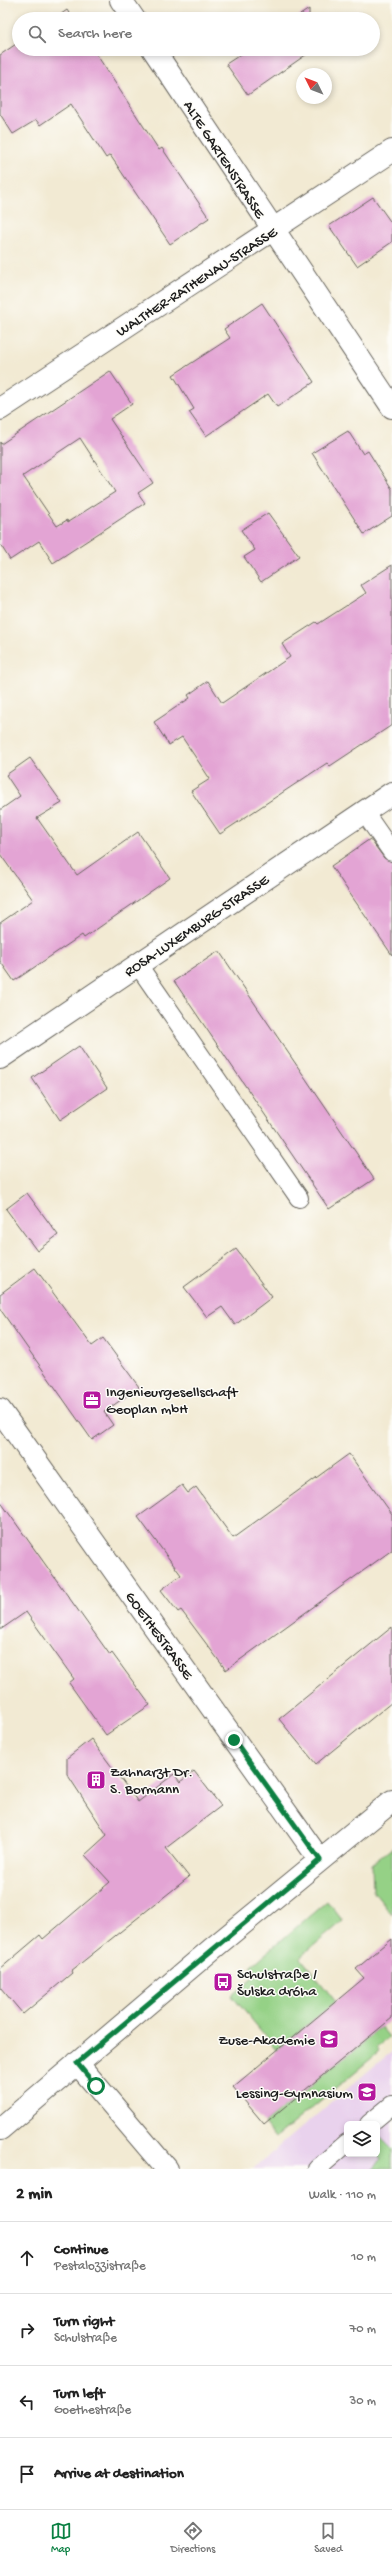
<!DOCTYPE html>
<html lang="en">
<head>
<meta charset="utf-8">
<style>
	body { margin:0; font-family:"Gochi Hand",sans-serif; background:#f2f2f2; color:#222 }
	.controls { position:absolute; right:12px; bottom:12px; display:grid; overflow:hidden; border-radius:6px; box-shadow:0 2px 6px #0003 }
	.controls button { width:36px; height:36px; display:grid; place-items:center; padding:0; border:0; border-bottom:1px solid #e0e0e0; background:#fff; color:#222; font:20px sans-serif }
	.compass { position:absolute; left:296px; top:68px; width:36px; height:36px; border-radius:50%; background:#fff; box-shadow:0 2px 6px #0003; rotate:312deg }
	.stop { position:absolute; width:12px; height:12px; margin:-9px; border:3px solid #0b8043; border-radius:50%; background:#fff }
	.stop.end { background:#0b8043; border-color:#fff; box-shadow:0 1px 4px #0008 }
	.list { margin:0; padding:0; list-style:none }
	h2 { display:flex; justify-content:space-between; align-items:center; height:52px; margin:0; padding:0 16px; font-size:17px }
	h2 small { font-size:13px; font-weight:400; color:#767676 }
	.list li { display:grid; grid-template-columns:26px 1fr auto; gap:12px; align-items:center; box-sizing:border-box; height:72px; padding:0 16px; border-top:1px solid #e0e0e0 }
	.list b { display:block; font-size:15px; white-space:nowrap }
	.list p { margin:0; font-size:13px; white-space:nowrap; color:#767676 }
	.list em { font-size:13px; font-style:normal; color:#767676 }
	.icon { flex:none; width:22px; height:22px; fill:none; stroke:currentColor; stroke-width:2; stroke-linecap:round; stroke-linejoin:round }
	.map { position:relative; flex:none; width:392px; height:2169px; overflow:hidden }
	.search { position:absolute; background:#fff; box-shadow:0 2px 6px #0003; left:12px; right:12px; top:12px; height:44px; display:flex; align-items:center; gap:10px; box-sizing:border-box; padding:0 14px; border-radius:22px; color:#767676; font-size:15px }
	.sheet { height:340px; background:#fff }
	nav { display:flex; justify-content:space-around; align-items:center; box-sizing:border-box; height:56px; border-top:1px solid #e0e0e0; background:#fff; font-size:11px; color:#767676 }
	nav a { display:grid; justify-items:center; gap:2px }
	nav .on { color:#0b8043 }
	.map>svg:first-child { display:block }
</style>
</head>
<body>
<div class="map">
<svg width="392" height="2169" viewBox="0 0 392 2169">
	<rect width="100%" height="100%" fill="#fdfcf7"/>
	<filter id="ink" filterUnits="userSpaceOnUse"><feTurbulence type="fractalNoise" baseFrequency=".025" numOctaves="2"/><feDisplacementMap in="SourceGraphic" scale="8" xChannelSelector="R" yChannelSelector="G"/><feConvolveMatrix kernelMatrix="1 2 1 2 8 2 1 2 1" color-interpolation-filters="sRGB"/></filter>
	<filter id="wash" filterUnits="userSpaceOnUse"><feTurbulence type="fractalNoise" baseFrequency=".012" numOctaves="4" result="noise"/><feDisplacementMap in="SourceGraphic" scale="16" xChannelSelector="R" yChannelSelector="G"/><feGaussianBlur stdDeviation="0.9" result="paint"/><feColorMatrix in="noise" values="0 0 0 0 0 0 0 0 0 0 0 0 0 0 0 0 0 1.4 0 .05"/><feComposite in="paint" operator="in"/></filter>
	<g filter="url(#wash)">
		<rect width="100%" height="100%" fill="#f2ead3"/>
		<path fill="#e9d2ed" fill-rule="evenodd" d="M 392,2052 L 392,2169 L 253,2169 L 380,2061 ZM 347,2124 L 377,2124 L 377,2154 L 347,2154 Z"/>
		<path fill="#95d186" stroke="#587651" d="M 392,1848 L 392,1915 L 373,1891 L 372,1864 Z
			M 327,1901 L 343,1921 L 300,1957 L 336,2002 L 277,2050 L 232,1996 L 256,1975 L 250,1967 Z
			M 381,2027 L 389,2037 L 376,2048 L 379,2052 L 275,2138 L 264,2124 Z
			M 379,2135 L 392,2148 L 392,2169 L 371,2169 L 382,2159 L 377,2153 L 377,2136 Z"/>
		<g id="blocks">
			<path fill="#e3a4d4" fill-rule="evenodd" d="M 309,9 L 309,19 L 294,19 Z
				M 67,10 L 73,19 L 54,19 Z
				M 19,42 L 19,49 L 93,49 L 159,150 L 162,148 L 209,218 L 170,244 L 110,155 L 106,158 L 71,104 L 40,125 L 36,120 L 13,134 L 0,114 L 0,55 Z
				M 249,49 L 307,49 L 307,54 L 248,95 L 226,64 Z
				M 373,197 L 392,224 L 392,242 L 357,266 L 329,226 Z
				M 262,303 L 314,382 L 277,407 L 268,394 L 206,436 L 189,412 L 194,409 L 173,375 L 230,338 L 224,329 Z
				M 110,371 L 132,404 L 110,419 L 153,483 L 138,493 L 145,503 L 53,563 L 39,541 L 10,560 L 0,544 L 0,442 L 1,444 ZM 80,438 L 115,492 L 68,522 L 67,520 L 57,526 L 23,476 Z
				M 348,431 L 363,454 L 368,451 L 392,489 L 392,516 L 364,534 L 312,453 Z
				M 268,513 L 299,556 L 261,582 L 244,557 L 255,550 L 241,530 Z
				M 392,565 L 392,725 L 330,766 L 327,763 L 220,834 L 191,791 L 210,779 L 182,737 L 169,745 L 154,722 L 190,698 L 188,695 L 208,681 L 222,703 L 290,657 L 282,644 L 316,622 L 318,624 L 366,593 L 361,585 Z
				M 30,758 L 62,803 L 37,818 L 77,875 L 138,832 L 170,878 L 84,938 L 82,935 L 14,981 L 0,961 L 0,923 L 33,900 L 0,854 L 0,810 L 20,796 L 6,775 Z
				M 370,839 L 384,858 L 392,862 L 392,955 L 331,866 Z
				M 219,951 L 374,1179 L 329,1209 L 174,981 Z
				M 79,1046 L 107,1088 L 60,1120 L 32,1078 Z
				M 27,1193 L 58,1235 L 37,1251 L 6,1209 Z
				M 236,1249 L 272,1297 L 235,1325 L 222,1307 L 207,1317 L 184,1287 Z
				M 35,1268 L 92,1346 L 103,1338 L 139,1387 L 104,1412 L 113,1425 L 92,1440 L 0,1309 L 0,1294 Z
				M 349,1454 L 392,1514 L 392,1550 L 226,1670 L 181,1610 L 178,1612 L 161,1590 L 181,1575 L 138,1517 L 182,1485 L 188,1493 L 196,1487 L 233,1538 Z
				M 0,1501 L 110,1655 L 112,1653 L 150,1705 L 106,1735 L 69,1683 L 74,1679 L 26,1612 L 0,1630 Z
				M 392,1627 L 392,1702 L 316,1764 L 279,1719 Z
				M 91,1739 L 138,1802 L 174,1774 L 180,1782 L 194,1771 L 221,1806 L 166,1848 L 189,1877 L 71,1971 L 72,1973 L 23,2014 L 0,1987 L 0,1969 L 40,1935 L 43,1939 L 110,1882 L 85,1855 L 107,1835 L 67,1774 L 67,1758 Z
				M 392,1939 L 392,2018 L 264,2124 L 233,2087 L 364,1978 L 356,1969 Z"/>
		</g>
	</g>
	<g filter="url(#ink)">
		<use href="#blocks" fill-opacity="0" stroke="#67645c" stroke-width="1"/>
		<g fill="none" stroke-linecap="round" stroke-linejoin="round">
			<defs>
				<path id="service" d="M 364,812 L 392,852
					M 138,965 L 299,1198
					M 369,2124 L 392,2105
					M 317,2169 L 347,2143"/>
				<path id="minor" d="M 121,0 L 134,19
					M 153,49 L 392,407
					M 0,409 L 392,151
					M 0,1058 L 392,793
					M 0,1410 L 320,1860
					M 77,2063 L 167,2169
					M 0,2129 L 212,1949 L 392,1801"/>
			</defs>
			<use href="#service" stroke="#67645c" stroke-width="20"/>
			<use href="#minor" stroke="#67645c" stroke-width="24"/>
			<use href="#service" stroke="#fff" stroke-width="18"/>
			<use href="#minor" stroke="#fff" stroke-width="22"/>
		</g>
	</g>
	<g fill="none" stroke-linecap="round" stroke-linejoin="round" filter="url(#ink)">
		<path stroke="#0b8043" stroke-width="5" d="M 96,2086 L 77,2063 L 320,1860 L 234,1740"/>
	</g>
	<defs>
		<symbol id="office-square" viewBox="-11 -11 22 22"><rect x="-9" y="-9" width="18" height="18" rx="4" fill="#b5179e" stroke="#fdfcf7"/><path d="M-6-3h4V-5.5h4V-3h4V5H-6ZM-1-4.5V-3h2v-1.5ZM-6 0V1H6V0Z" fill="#fff"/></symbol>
		<symbol id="building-square" viewBox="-11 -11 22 22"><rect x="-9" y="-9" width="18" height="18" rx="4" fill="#b5179e" stroke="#fdfcf7"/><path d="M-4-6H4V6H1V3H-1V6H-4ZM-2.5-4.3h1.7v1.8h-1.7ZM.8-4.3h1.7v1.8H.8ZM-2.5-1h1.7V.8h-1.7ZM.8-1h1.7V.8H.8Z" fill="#fff"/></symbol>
		<symbol id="bus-square" viewBox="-11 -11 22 22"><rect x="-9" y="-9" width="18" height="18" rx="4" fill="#b5179e" stroke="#fdfcf7"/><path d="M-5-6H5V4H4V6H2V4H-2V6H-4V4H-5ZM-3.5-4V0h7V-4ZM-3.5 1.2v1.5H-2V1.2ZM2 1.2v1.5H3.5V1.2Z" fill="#fff"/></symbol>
		<symbol id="university-square" viewBox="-11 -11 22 22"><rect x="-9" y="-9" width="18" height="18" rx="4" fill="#b5179e" stroke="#fdfcf7"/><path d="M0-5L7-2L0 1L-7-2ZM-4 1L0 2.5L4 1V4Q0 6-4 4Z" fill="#fff"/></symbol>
		<symbol id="school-square" viewBox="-11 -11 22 22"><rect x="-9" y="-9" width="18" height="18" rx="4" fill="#b5179e" stroke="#fdfcf7"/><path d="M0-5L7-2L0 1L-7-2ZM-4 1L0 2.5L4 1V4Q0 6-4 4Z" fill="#fff"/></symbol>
	</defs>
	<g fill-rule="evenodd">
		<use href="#office-square" x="81" y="1389" width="22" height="22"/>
		<use href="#building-square" x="85" y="1769" width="22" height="22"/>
		<use href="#bus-square" x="212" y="1971" width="22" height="22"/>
		<use href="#university-square" x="318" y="2028" width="22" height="22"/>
		<use href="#school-square" x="356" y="2081" width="22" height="22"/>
	</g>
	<g text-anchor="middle" stroke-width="3" stroke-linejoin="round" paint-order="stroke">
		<g font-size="15" fill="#1c1c1c" stroke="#fdfcf7">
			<text transform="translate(225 159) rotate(57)" y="5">ALTE GARTENSTRASSE</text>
			<text transform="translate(196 281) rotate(-33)" y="5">WALTHER-RATHENAU-STRASSE</text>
			<text transform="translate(196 925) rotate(-34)" y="5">ROSA-LUXEMBURG-STRASSE</text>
			<text transform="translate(160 1635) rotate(54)" y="5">GOETHESTRASSE</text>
		</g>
		<g font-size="15" fill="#1c1c1c" stroke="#fdfcf7" text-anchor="start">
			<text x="106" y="1396">Ingenieurgesellschaft<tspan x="106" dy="17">Geoplan mbH</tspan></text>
			<text x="110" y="1776">Zahnarzt Dr.<tspan x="110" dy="17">S. Bormann</tspan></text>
			<text x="237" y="1978">Schulstraße /<tspan x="237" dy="17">Šulska dróha</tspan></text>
			<text x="315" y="2044" text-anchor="end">Zuse-Akademie</text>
			<text x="353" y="2097" text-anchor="end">Lessing-Gymnasium</text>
		</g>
	</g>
</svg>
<div class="controls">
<button><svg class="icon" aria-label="layers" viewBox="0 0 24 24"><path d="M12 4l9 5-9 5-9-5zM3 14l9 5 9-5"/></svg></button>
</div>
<svg class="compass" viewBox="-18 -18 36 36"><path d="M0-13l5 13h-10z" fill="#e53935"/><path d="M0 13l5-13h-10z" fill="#767676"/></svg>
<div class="stop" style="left:96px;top:2086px"></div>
<div class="stop end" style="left:234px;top:1740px"></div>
<div class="search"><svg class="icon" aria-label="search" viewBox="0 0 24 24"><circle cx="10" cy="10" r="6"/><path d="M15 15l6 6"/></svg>Search here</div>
</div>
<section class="sheet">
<h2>2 min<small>Walk · 110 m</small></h2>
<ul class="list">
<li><svg class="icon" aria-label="ahead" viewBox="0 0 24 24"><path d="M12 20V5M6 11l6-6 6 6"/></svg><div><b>Continue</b><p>Pestalozzistraße</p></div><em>10 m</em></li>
<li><svg class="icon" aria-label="right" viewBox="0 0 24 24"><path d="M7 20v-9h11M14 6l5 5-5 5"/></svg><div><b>Turn right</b><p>Schulstraße</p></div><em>70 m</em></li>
<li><svg class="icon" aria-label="left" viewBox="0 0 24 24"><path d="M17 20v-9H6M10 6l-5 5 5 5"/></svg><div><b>Turn left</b><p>Goethestraße</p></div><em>30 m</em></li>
<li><svg class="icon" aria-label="arrive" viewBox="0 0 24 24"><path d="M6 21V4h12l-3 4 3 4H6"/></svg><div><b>Arrive at destination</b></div></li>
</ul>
</section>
<nav>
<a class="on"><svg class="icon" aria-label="map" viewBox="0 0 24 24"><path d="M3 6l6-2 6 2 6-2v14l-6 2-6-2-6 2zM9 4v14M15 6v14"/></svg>Map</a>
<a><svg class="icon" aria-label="directions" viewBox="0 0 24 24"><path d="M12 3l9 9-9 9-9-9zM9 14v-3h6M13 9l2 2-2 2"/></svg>Directions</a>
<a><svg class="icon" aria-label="saved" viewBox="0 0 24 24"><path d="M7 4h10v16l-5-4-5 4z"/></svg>Saved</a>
</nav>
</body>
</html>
